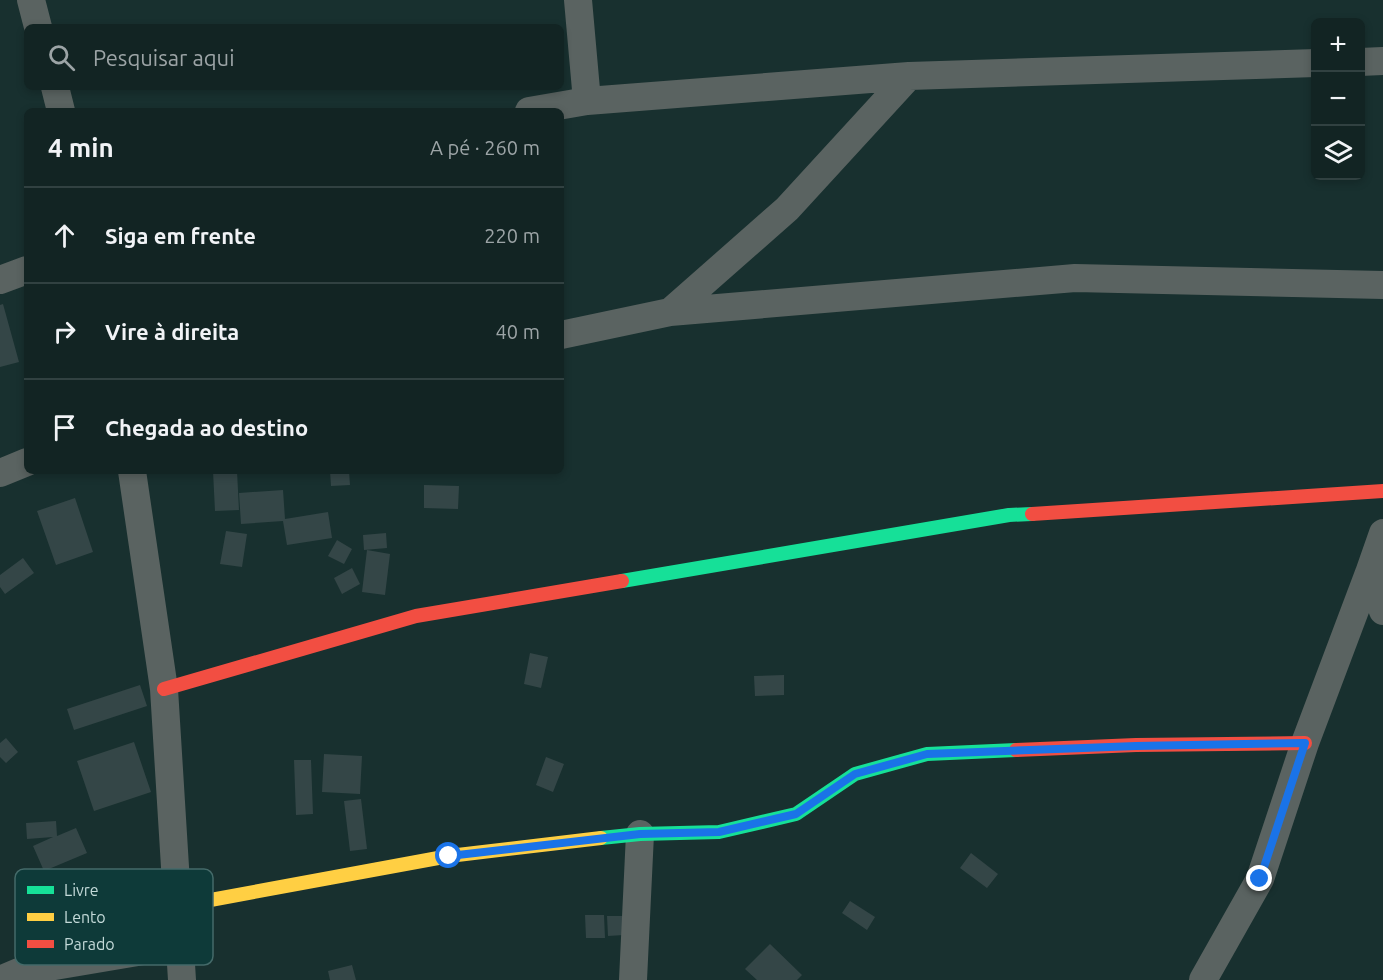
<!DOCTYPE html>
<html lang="pt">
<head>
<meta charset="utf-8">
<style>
	body { margin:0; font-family:Ubuntu,sans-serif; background:#1f3030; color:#f1f3f6 }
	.controls { position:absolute; right:18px; top:18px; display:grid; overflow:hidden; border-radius:9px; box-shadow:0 3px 9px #0003 }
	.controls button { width:54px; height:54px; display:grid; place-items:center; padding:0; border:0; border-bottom:2px solid #314141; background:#122423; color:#f1f3f6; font:30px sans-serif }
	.stop { position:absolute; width:18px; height:18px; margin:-14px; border:4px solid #1a73e8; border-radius:50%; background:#fff }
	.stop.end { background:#1a73e8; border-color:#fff; box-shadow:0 2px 6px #0008 }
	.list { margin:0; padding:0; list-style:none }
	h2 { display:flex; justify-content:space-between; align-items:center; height:78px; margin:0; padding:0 24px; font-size:26px }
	h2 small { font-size:20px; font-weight:400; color:#9ca4a6 }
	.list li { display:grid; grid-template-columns:39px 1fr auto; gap:18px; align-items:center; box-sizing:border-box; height:96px; padding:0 24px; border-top:2px solid #314141 }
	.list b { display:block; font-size:22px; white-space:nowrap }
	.list em { font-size:20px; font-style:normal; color:#9ca4a6 }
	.icon { flex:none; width:33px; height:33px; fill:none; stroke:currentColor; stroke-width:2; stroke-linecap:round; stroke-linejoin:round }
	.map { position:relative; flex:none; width:1383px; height:980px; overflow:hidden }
	.search { position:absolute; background:#122423; box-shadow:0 3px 9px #0003; left:24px; top:24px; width:540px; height:66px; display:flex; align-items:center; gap:15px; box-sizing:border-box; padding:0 21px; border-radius:9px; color:#9ca4a6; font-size:22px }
	.panel { position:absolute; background:#122423; box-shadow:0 3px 9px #0003; left:24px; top:108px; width:540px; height:366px; border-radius:9px }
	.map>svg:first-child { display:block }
</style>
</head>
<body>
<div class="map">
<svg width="1383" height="980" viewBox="0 0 1383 980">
	<rect width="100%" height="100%" fill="#18302f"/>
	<path fill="#344647" d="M 3,304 L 19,362 L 0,367 L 0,305 Z
		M 213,471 L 237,471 L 239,510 L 215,511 Z
		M 330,471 L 349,471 L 350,485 L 331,486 Z
		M 424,485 L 459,486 L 458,509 L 424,508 Z
		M 283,490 L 285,519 L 328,512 L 332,538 L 287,545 L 283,521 L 241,524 L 239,493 Z
		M 75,498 L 93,552 L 56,565 L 37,511 Z
		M 226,531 L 247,534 L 242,567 L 220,564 Z
		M 386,533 L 387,548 L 364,550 L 363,535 Z
		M 337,540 L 352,549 L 344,564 L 328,556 Z
		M 367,550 L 390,554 L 385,595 L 362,592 Z
		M 23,558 L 34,573 L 5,594 L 0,587 L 0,575 Z
		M 352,568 L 360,584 L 342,594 L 334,578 Z
		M 530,653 L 548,657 L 541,688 L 524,684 Z
		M 784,675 L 784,695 L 755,696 L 754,676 Z
		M 140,685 L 147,706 L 74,730 L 67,709 Z
		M 6,738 L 18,752 L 6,763 L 0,757 L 0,743 Z
		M 134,742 L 151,792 L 94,811 L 77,761 Z
		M 324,754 L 362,756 L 360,794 L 322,792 Z
		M 546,757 L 564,764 L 553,792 L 536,785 Z
		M 294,760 L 311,760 L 313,814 L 296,815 Z
		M 361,799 L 367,849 L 350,851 L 344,801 Z
		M 56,821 L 57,836 L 76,828 L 87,853 L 44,871 L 33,846 L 53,837 L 27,839 L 26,823 Z
		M 971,853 L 998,874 L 987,888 L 960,868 Z
		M 850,901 L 875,917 L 867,930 L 842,913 Z
		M 585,915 L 604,915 L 605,938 L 586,938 Z
		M 607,916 L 623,916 L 624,935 L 608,936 Z
		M 770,944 L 802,975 L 797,980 L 757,980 L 745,969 Z
		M 352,965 L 356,980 L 330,980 L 328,971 Z"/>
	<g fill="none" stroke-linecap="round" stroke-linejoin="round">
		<path stroke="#5a6361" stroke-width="28" d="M 31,0 L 38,27
			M 578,0 L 587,101
			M 1360,62 L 1383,61
			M 55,87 L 61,111
			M 529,111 L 587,101 L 909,76 L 1316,63
			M 0,280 L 27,270
			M 670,312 L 787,209 L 909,76
			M 561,335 L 670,312 L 1075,278 L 1383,285
			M 132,471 L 164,689 L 182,980
			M 0,473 L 27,462
			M 1369,573 L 1383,611
			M 0,980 L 19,972 L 179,945
			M 633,980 L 640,834
			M 1203,980 L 1260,879 L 1305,743 L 1369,573 L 1383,533"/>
		<path stroke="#16e098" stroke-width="14" d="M 622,581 L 1009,515 L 1032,514
			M 601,838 L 640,834 L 719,832 L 796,814 L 855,774 L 927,754 L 1016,750"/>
		<path stroke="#ffcf43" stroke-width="14" d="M 178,906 L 449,856 L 601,838"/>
		<path stroke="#f24e42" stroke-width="14" d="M 1032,514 L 1383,491
			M 164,689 L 416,616 L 622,581
			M 1016,750 L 1136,745 L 1305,743"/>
	</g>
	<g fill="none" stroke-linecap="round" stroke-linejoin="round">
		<path stroke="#1a73e8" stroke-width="8" d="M 449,856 L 640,834 L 719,832 L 796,814 L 855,774 L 927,754 L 1136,746 L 1305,743 L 1260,879"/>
	</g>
	<rect x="15" y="869" width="198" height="96" rx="9" fill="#0e3a39" stroke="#446a69" stroke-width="1.5"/>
	<rect x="27" y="886" width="27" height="8" fill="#16e098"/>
	<rect x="27" y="913" width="27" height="8" fill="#ffcf43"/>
	<rect x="27" y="940" width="27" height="8" fill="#f24e42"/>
	<g font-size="16" fill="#c3d9d8">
		<text x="64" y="896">Livre</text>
		<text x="64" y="923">Lento</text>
		<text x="64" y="950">Parado</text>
	</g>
</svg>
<div class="controls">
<button>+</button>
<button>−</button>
<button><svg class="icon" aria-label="layers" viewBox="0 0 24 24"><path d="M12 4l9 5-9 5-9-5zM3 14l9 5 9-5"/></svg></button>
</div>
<div class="stop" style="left:449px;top:856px"></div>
<div class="stop end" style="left:1260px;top:879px"></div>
<div class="search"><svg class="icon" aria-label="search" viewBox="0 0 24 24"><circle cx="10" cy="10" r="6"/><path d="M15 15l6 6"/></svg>Pesquisar aqui</div>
<section class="panel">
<h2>4 min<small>A pé · 260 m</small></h2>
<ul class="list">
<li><svg class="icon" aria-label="ahead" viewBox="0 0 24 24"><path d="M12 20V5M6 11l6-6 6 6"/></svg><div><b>Siga em frente</b></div><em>220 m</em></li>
<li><svg class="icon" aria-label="right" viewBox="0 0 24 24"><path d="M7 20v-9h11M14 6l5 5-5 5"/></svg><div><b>Vire à direita</b></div><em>40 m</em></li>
<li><svg class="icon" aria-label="arrive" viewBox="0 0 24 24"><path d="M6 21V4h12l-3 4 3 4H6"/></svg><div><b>Chegada ao destino</b></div></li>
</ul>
</section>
</div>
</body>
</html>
